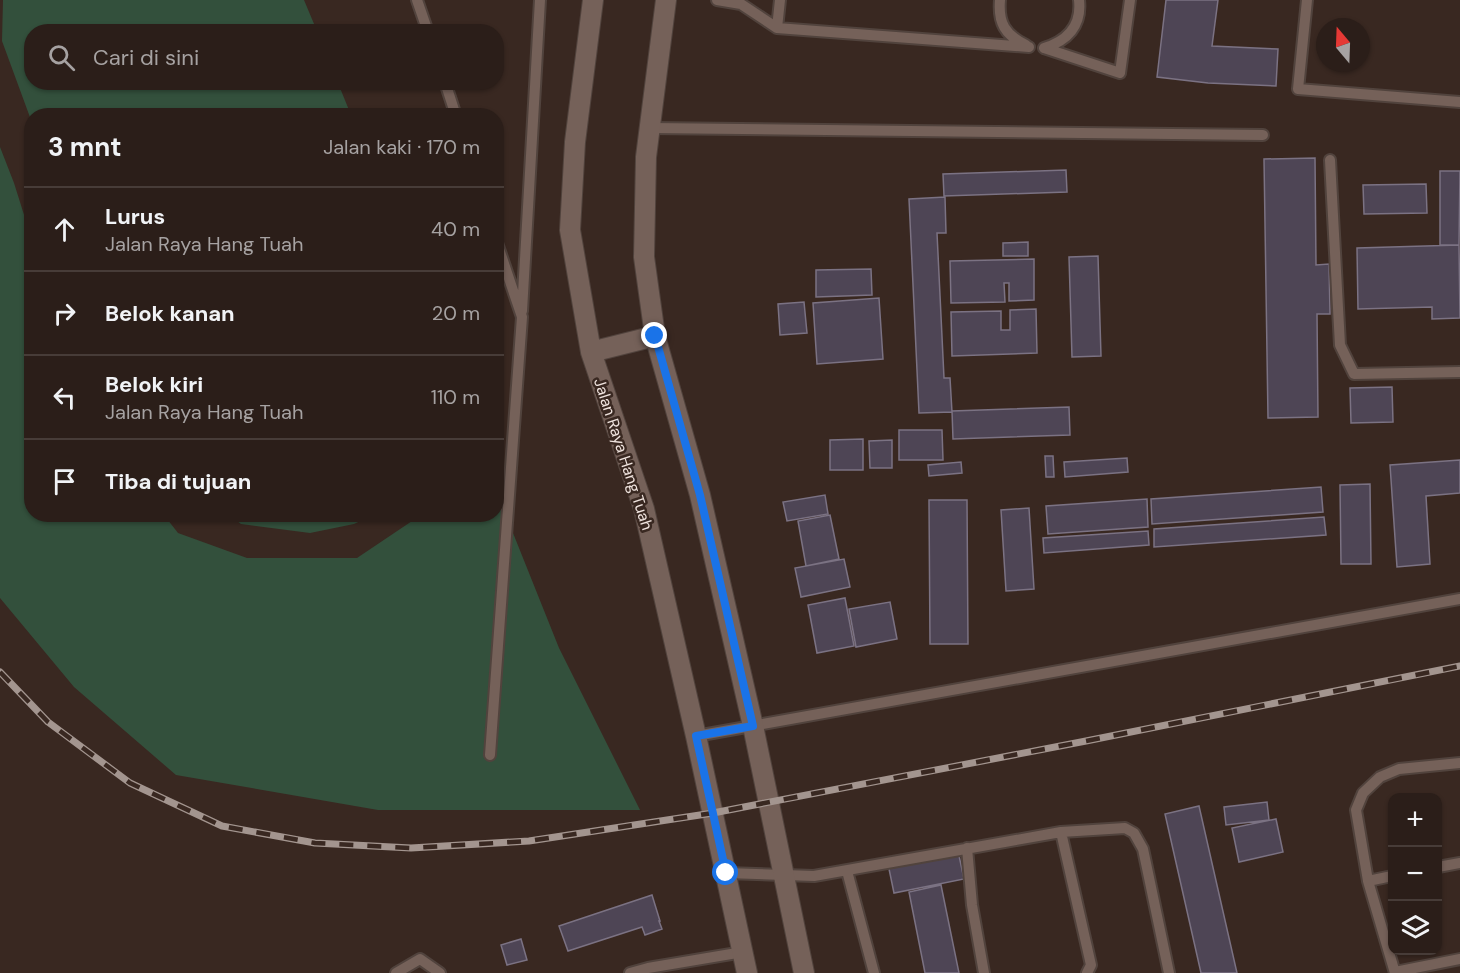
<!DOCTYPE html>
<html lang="id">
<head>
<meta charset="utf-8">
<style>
	body { margin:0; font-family:"DM Sans",sans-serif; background:#372b26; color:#f1f3f6 }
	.controls { position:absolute; right:18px; bottom:18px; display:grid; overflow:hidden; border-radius:12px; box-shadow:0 2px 4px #0004 }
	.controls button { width:54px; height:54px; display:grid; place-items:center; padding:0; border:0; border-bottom:2px solid #473c38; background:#2b1e19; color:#f1f3f6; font:30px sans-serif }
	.compass { position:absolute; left:1316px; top:18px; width:54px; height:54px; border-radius:50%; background:#2b1e19; box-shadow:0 2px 4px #0004; rotate:341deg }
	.stop { position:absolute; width:18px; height:18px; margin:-14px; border:4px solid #1a73e8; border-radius:50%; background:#fff }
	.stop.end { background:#1a73e8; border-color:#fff; box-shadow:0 2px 6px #0008 }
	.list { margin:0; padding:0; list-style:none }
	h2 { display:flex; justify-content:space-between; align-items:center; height:78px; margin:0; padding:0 24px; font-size:26px }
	h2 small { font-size:20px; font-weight:400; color:#a6a2a2 }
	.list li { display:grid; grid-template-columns:39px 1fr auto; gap:18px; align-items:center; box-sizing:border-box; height:84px; padding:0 24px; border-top:2px solid #473c38 }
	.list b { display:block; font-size:22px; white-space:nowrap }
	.list p { margin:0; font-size:20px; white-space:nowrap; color:#a6a2a2 }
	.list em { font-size:20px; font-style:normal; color:#a6a2a2 }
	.icon { flex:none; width:33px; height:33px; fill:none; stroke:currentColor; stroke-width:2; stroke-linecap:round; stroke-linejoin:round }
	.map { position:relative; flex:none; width:1460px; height:973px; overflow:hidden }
	.search { position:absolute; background:#2b1e19; box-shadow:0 2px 4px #0004; left:24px; top:24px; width:480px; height:66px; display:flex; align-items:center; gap:15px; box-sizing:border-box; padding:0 21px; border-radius:24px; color:#a6a2a2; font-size:22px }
	.panel { position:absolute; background:#2b1e19; box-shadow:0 2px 4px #0004; left:24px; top:108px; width:480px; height:414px; border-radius:24px }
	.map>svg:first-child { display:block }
</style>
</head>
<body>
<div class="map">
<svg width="1460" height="973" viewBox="0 0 1460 973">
	<rect width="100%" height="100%" fill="#392821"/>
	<path fill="#33503c" d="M 3,0 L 304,0 L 317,31 L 32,32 L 32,82 L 338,83 L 351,115 L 32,116 L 31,120 L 2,41 Z
		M 0,147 L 14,183 L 31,237 L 32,514 L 164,515 L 178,533 L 247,558 L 357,558 L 421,515 L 496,514 L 497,493 L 559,648 L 640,810 L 378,810 L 176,775 L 74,687 L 0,598 Z
		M 229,515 L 373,515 L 354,524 L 310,533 L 241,524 Z"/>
	<path fill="#4e4555" stroke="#7b7283" stroke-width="1.5" d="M 1166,0 L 1218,0 L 1212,46 L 1278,49 L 1276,86 L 1208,83 L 1157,77 Z
		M 1315,158 L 1316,265 L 1329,264 L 1330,314 L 1317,314 L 1318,417 L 1268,418 L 1264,159 Z
		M 1066,170 L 1067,192 L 944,196 L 943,174 Z
		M 1440,171 L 1460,171 L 1459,245 L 1440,245 Z
		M 1426,184 L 1427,213 L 1364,214 L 1363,185 Z
		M 945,197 L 946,233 L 937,233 L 944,378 L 950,378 L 952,412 L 919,413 L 909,199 Z
		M 1028,242 L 1028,256 L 1003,256 L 1003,243 Z
		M 1459,245 L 1460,318 L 1432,319 L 1432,307 L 1358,309 L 1357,248 Z
		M 1098,256 L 1101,356 L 1072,357 L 1069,257 Z
		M 1034,259 L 1034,300 L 1009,301 L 1009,283 L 1004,283 L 1005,302 L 951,303 L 950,261 Z
		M 871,269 L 872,295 L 816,297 L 816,270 Z
		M 879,298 L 883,359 L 817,364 L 813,303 Z
		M 804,302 L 807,333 L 780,335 L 778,304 Z
		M 1036,309 L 1037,353 L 952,356 L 951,312 L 1001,311 L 1001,330 L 1010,330 L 1010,310 Z
		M 1392,387 L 1393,422 L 1351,423 L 1350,388 Z
		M 1069,407 L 1070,435 L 953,439 L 952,411 Z
		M 899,430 L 942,430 L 943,460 L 899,460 Z
		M 863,439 L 863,470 L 830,470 L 830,440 Z
		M 892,440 L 892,468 L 870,468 L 869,441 Z
		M 1045,456 L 1053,456 L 1054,477 L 1046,477 Z
		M 1127,458 L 1128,472 L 1065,477 L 1064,462 Z
		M 1460,460 L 1460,493 L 1426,496 L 1430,564 L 1397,567 L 1390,465 Z
		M 961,462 L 962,473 L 929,476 L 928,465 Z
		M 1370,484 L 1371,564 L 1341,564 L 1340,485 Z
		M 1321,487 L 1323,512 L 1152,524 L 1151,499 Z
		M 825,495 L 828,514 L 787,521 L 783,502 Z
		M 1147,499 L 1148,527 L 1048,534 L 1046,506 Z
		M 929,500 L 967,500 L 968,644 L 930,644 Z
		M 1029,508 L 1034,589 L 1006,591 L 1001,510 Z
		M 830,515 L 839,559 L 806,566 L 798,521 Z
		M 1324,517 L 1326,535 L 1154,547 L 1154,529 Z
		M 1148,531 L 1149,545 L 1044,553 L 1043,538 Z
		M 844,559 L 850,587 L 801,597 L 795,568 Z
		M 845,598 L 854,646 L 817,653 L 808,605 Z
		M 890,602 L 897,639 L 856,647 L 849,609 Z
		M 1267,802 L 1269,820 L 1226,825 L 1224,807 Z
		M 1199,806 L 1237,973 L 1201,973 L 1165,814 Z
		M 1276,819 L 1283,852 L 1239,862 L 1232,828 Z
		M 958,851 L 964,879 L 894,893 L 888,864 Z
		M 941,885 L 959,973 L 925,973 L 909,892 Z
		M 652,895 L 660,921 L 659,921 L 662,929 L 645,935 L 642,927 L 568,951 L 559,926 Z
		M 521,939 L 527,960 L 507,965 L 501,945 Z"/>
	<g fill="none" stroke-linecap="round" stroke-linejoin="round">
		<defs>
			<path id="service" d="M 417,0 L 428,32
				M 717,0 L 741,4 L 777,28 L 1029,47
				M 1000,0 C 998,23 1005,35 1026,45
				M 1307,0 L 1298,89 L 1460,102
				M 777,28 L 780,0
				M 1044,48 L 1120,73 L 1130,0
				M 1044,48 C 1067,41 1082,26 1079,0
				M 445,82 L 456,116
				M 650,128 L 1263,135
				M 1330,160 L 1340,345 L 1354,374 L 1460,372
				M 522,311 L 540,0
				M 696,736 L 1460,599
				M 490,755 L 522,317 L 496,240
				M 1061,832 L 1125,828 L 1134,833 L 1143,849 L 1169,973
				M 967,848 L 972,905 L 984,973
				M 1438,867 L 1460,863
				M 847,871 L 874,973
				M 726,873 L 814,876 L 1061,832 L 1091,965 L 1087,973
				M 1368,881 L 1392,876
				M 1395,972 L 1460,959
				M 396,973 L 420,959 L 440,973
				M 630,973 L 648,968 L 743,952
				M 1395,973 L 1368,881 L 1356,810 L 1363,793 L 1380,777 L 1399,769 L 1460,763"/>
			<path id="minor" d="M 593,0 L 575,142 L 570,230 L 591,352 L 644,509 L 696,736 L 747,973
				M 666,0 L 646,157 L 644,257 L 655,336 L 700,495 L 753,726 L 804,973
				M 591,352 L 655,336"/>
		</defs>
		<use href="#service" stroke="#51433d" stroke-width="14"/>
		<use href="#minor" stroke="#51433d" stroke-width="22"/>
		<use href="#service" stroke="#756159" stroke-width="10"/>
		<use href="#minor" stroke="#756159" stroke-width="20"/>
		<defs>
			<path id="rail" d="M 0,672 L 48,722 L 130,783 L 222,826 L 315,843 L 411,848 L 529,841 L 713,813 L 1086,741 L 1460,666"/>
		</defs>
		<use href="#rail" stroke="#a3958f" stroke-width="7"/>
		<use href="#rail" stroke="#392821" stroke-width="4.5" stroke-dasharray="14" stroke-linecap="butt"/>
	</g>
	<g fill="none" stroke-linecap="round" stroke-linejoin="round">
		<path stroke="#1a73e8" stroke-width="8" d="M 655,336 L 700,495 L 753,726 L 696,736 L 726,873"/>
	</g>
	<g text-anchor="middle" stroke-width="5" stroke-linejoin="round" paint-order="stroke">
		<g font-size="16" fill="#efe3de" stroke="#392821">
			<text transform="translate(624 454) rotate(72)" y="6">Jalan Raya Hang Tuah</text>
		</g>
	</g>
</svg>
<div class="controls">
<button>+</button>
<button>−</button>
<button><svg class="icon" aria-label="layers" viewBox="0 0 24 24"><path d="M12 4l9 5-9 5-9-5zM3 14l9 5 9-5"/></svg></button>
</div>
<svg class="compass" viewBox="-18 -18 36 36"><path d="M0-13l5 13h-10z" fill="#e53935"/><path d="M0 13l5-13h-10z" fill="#a6a2a2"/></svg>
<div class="stop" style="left:726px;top:873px"></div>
<div class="stop end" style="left:655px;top:336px"></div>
<div class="search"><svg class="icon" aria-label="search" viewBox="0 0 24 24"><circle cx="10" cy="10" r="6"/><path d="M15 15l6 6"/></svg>Cari di sini</div>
<section class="panel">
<h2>3 mnt<small>Jalan kaki · 170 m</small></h2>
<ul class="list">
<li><svg class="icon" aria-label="ahead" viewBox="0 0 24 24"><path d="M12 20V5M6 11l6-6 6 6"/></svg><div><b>Lurus</b><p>Jalan Raya Hang Tuah</p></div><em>40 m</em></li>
<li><svg class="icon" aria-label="right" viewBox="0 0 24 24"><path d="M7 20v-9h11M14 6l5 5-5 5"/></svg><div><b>Belok kanan</b></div><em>20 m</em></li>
<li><svg class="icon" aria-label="left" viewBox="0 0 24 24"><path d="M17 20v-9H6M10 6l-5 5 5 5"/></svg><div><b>Belok kiri</b><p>Jalan Raya Hang Tuah</p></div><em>110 m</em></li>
<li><svg class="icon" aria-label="arrive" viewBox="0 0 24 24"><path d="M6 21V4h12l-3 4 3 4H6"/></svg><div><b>Tiba di tujuan</b></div></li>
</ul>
</section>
</div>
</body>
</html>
